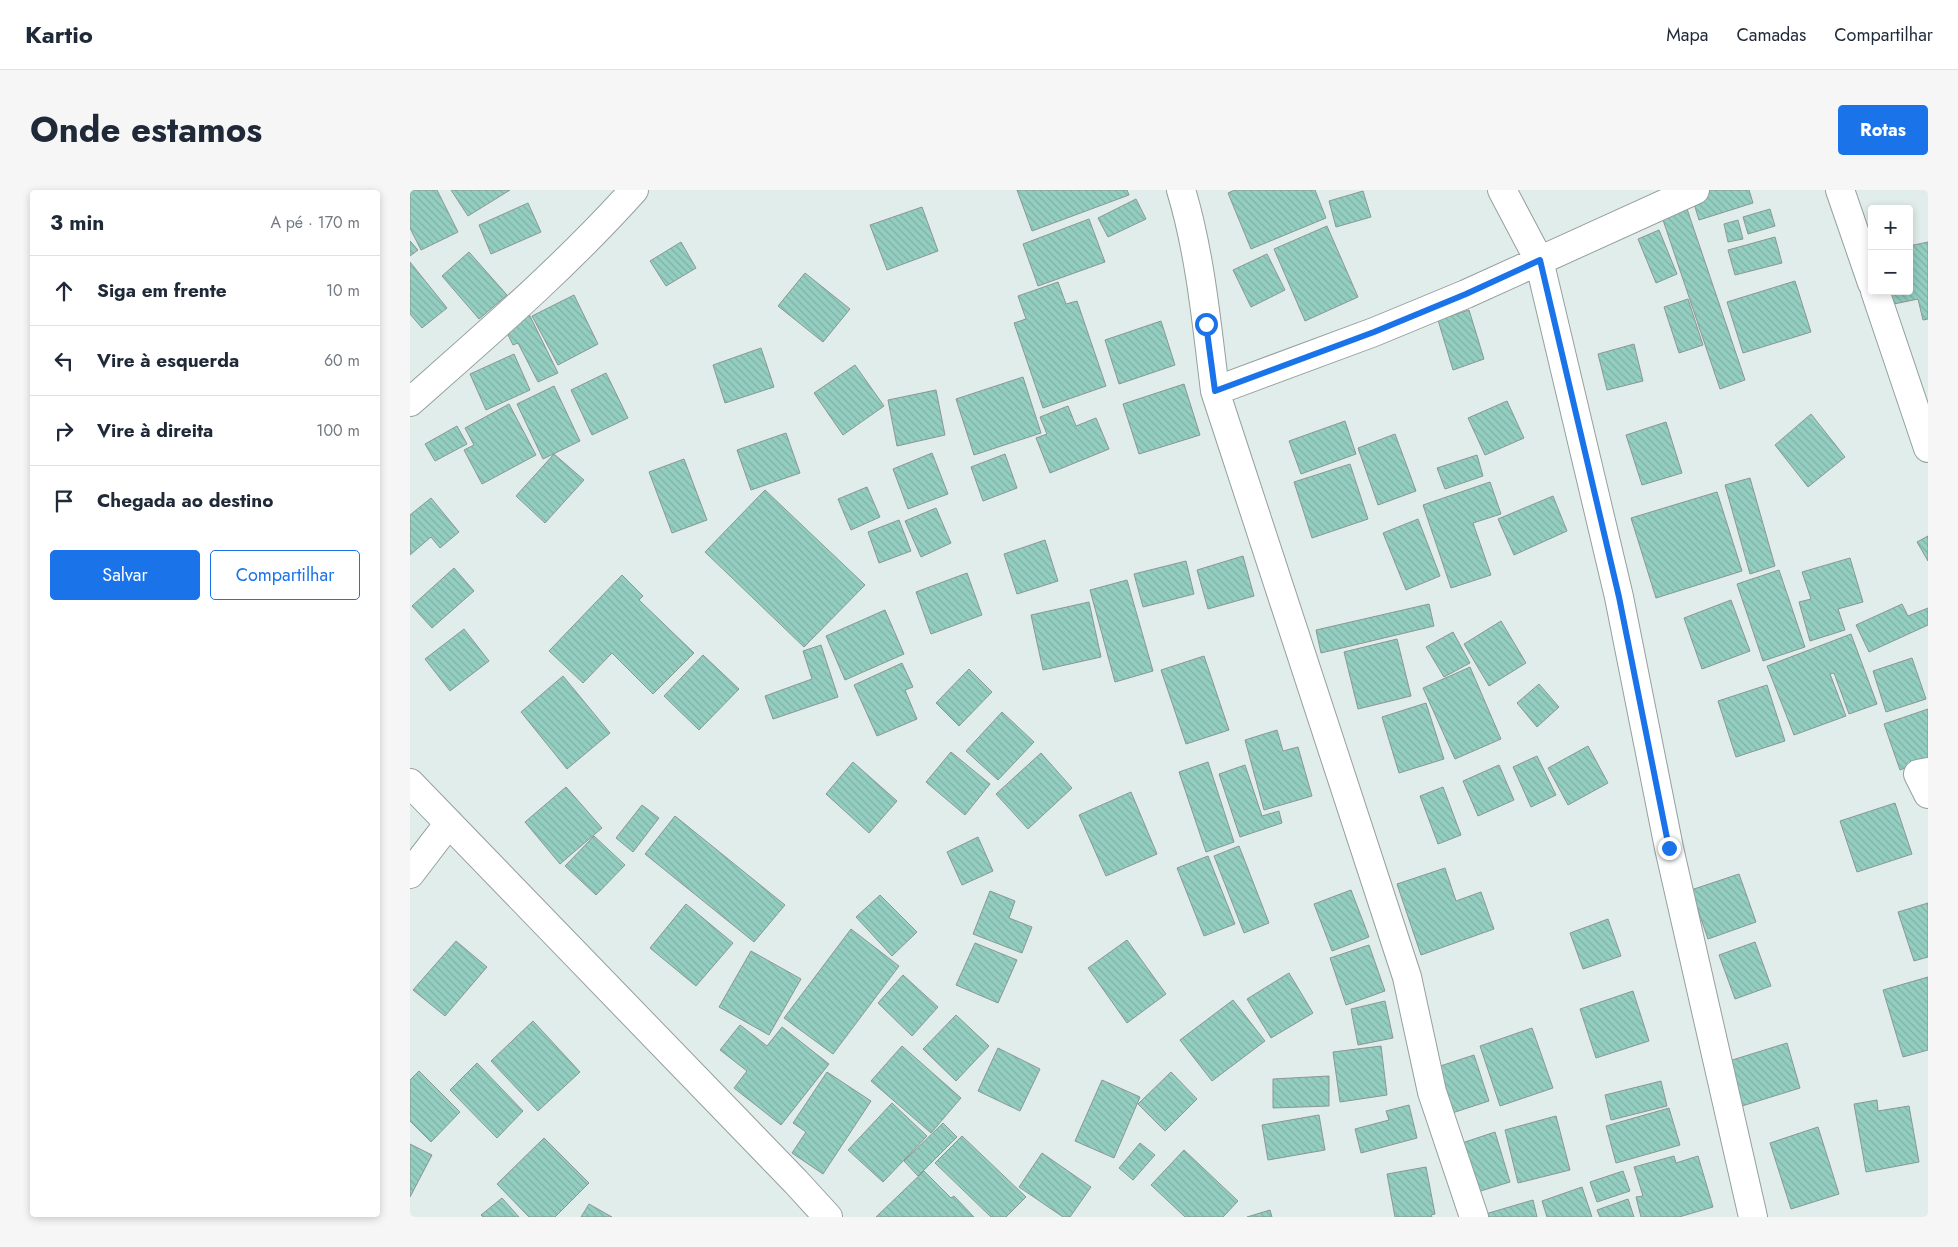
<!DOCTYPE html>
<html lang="pt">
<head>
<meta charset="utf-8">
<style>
	body { margin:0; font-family:Jost,sans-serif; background:#f6f6f7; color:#1f2937 }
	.controls { position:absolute; right:15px; top:15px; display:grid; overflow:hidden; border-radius:5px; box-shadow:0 2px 8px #0003 }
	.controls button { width:45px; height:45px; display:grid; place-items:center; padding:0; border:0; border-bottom:1px solid #e0e1e3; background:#fff; color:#1f2937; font:25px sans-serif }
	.stop { position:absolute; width:15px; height:15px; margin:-11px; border:4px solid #1a73e8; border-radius:50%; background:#fff }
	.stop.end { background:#1a73e8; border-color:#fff; box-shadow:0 1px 5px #0008 }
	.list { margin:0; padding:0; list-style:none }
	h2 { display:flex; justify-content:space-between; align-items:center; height:65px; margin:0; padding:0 20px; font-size:21px }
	h2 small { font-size:16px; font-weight:400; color:#747a83 }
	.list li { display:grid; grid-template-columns:32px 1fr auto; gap:15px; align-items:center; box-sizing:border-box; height:70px; padding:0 20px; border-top:1px solid #e0e1e3 }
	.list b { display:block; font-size:19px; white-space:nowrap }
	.list em { font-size:16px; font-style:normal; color:#747a83 }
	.actions { display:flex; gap:10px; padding:15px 20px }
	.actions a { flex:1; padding:11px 0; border:1px solid #1a73e8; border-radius:5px; text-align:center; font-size:18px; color:#1a73e8 }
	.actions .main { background:#1a73e8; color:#fff }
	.icon { flex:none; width:28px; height:28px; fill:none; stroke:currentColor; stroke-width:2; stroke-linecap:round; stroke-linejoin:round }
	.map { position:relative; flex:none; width:1518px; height:1027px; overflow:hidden; border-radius:5px }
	header { display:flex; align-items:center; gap:30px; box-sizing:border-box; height:70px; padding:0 25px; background:#fff; border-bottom:1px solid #e0e1e3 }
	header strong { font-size:24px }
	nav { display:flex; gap:28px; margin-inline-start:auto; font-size:18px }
	.intro { display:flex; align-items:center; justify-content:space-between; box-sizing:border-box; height:120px; padding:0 30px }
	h1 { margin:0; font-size:35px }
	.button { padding:12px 22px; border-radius:5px; background:#1a73e8; color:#fff; font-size:18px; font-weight:700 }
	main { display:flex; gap:30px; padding:0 30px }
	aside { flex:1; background:#fff; border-radius:5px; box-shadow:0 2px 8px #0003 }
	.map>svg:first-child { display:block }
</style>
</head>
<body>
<header>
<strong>Kartio</strong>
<nav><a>Mapa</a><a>Camadas</a><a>Compartilhar</a></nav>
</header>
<div class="intro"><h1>Onde estamos</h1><a class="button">Rotas</a></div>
<main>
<aside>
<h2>3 min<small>A pé · 170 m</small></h2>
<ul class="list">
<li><svg class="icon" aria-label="ahead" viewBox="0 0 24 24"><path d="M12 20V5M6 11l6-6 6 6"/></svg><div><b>Siga em frente</b></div><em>10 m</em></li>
<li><svg class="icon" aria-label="left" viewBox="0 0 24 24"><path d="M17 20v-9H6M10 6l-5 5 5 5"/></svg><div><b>Vire à esquerda</b></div><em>60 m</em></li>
<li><svg class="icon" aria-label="right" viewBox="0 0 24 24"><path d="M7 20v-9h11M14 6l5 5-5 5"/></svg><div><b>Vire à direita</b></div><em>100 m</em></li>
<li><svg class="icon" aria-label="arrive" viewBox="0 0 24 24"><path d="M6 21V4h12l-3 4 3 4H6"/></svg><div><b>Chegada ao destino</b></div></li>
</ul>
<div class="actions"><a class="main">Salvar</a><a>Compartilhar</a></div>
</aside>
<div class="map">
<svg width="1518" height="1027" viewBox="0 0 1518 1027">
	<defs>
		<pattern id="building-back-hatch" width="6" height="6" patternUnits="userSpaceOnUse" patternTransform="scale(1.25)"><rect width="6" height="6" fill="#93cec1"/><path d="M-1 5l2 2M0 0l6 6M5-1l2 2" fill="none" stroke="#7fb1a6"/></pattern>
	</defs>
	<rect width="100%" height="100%" fill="#e1edea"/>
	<path fill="url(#building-back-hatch)" stroke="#8c9794" d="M 0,0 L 27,0 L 48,42 L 11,60 L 0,38 Z
		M 41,0 L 100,0 L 58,26 Z
		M 607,0 L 717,0 L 719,5 L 622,41 Z
		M 825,0 L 905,0 L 916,28 L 841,59 L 818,3 Z
		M 1295,0 L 1339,0 L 1343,13 L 1289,30 L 1281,4 Z
		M 953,1 L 961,27 L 926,37 L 919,11 Z
		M 726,9 L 736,29 L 698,47 L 688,28 Z
		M 118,13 L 131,42 L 81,64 L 69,35 Z
		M 1275,13 L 1335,190 L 1310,199 L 1250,21 Z
		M 512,17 L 528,61 L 477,80 L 460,35 Z
		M 1360,19 L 1365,36 L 1338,44 L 1333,27 Z
		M 679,29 L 695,72 L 628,96 L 613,54 Z
		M 1328,30 L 1333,49 L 1318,52 L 1314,34 Z
		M 917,36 L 948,107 L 895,131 L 864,59 Z
		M 1249,40 L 1267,84 L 1246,93 L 1228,49 Z
		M 1365,47 L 1372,73 L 1325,85 L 1318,60 Z
		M 0,51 L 8,60 L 0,66 Z
		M 271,52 L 286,78 L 256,96 L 240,71 Z
		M 1518,52 L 1518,129 L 1513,130 L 1508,109 L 1474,116 L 1470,101 L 1499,101 L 1499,56 Z
		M 59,62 L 97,105 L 69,129 L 32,86 Z
		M 857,64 L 875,100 L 841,117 L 823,80 Z
		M 0,72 L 37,118 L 12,138 L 0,124 Z
		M 395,83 L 440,119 L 413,152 L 368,116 Z
		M 1385,91 L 1401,142 L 1333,163 L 1317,112 Z
		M 648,92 L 656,114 L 667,111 L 696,196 L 633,218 L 604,133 L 616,129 L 608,106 Z
		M 164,105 L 188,154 L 148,175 L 122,126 Z
		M 1278,109 L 1293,155 L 1269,163 L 1254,117 Z
		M 1059,120 L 1074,169 L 1043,180 L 1028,130 Z
		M 119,124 L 148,183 L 128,192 L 108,153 L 103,155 L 94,137 Z
		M 751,131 L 765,175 L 709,194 L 695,150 Z
		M 1224,154 L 1233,191 L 1197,200 L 1188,164 Z
		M 351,158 L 364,197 L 315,213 L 303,175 Z
		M 104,164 L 120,200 L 76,220 L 60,184 Z
		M 445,175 L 474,216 L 433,245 L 404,203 Z
		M 196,183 L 218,228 L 182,245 L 161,200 Z
		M 613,187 L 631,243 L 564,265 L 546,209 Z
		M 774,194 L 790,245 L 729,264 L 713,214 Z
		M 144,196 L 170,251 L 133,269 L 107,214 Z
		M 526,200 L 535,245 L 487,256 L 478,210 Z
		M 1097,211 L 1114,248 L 1075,265 L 1058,228 Z
		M 99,214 L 126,265 L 72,294 L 54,260 L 64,255 L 55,238 Z
		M 658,216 L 666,236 L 686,228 L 699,259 L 640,283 L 626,248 L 637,244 L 630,227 Z
		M 1401,224 L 1435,267 L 1398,297 L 1365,255 Z
		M 935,231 L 946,264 L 891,284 L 879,251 Z
		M 1256,232 L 1272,283 L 1232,295 L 1216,245 Z
		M 47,236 L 57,254 L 25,271 L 15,254 Z
		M 376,243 L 390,283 L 341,300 L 327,260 Z
		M 985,244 L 1006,301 L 968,315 L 948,258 Z
		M 522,263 L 538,304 L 498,319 L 483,279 Z
		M 144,264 L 174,290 L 135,333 L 106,306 Z
		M 595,264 L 607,298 L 573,311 L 561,277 Z
		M 1067,265 L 1073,286 L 1035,299 L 1027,278 Z
		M 274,269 L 297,330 L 262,343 L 239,282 Z
		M 940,274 L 958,329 L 902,348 L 884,292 Z
		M 1340,288 L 1365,376 L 1340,384 L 1315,295 Z
		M 1080,292 L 1091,324 L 1063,333 L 1081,385 L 1041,398 L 1013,315 Z
		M 457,297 L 470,327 L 441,340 L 428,309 Z
		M 355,300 L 455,395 L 394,457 L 295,362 Z
		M 1307,302 L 1332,381 L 1246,408 L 1221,328 Z
		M 1143,306 L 1157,341 L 1104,365 L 1088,329 Z
		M 21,308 L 49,342 L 30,358 L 21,347 L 0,365 L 0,325 Z
		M 526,318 L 541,353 L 511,367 L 495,331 Z
		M 1008,329 L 1030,386 L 996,400 L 973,343 Z
		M 489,330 L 501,361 L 469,373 L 458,342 Z
		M 1518,346 L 1518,371 L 1507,352 Z
		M 635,350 L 648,391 L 607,404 L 594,364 Z
		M 833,366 L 844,406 L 798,419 L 787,380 Z
		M 1440,368 L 1453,412 L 1428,419 L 1435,440 L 1400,451 L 1389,412 L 1401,409 L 1392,382 Z
		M 776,371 L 784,404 L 733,417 L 724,384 Z
		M 44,378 L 64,401 L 22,438 L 2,416 Z
		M 1369,380 L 1395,457 L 1353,471 L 1327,394 Z
		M 557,383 L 572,425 L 521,444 L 506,402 Z
		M 212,385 L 233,406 L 229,410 L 284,463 L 243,504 L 202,463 L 173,493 L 139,461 Z
		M 717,390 L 743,481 L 705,492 L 680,400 Z
		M 1321,410 L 1340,461 L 1292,479 L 1274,428 Z
		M 679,412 L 691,467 L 633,480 L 621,425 Z
		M 1019,414 L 1024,436 L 911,463 L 906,440 Z
		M 1492,414 L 1498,426 L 1518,418 L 1518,435 L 1459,462 L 1446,435 Z
		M 475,420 L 494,464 L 435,490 L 416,446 Z
		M 1091,431 L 1116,473 L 1079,496 L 1054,454 Z
		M 54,439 L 79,471 L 40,501 L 15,469 Z
		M 1043,442 L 1060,473 L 1034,487 L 1016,457 Z
		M 1441,444 L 1467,514 L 1439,524 L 1424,483 L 1420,484 L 1436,526 L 1384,545 L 1357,476 Z
		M 987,449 L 1001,506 L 948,519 L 934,462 Z
		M 411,455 L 428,507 L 363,529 L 355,506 L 402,489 L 393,461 Z
		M 293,465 L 329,499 L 289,540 L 254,506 Z
		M 794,466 L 819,540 L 776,554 L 751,480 Z
		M 1502,468 L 1516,509 L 1476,522 L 1463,481 Z
		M 492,473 L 503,497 L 495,500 L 507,529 L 467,546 L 444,495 Z
		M 1060,477 L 1091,549 L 1045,569 L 1013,498 Z
		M 559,479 L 582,502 L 549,536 L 526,513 Z
		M 153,486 L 200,543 L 157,579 L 111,522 Z
		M 1129,494 L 1149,517 L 1127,537 L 1107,513 Z
		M 1357,495 L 1375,551 L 1326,567 L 1308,511 Z
		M 1016,513 L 1034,569 L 989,583 L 972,527 Z
		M 1518,519 L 1518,569 L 1490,580 L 1474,534 Z
		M 592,522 L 624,552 L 588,590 L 556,561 Z
		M 867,540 L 873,561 L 888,557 L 902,606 L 854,620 L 835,550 Z
		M 1178,556 L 1198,593 L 1158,615 L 1138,578 Z
		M 541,562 L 580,594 L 555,625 L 516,592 Z
		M 631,563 L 662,598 L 618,639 L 586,604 Z
		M 1127,566 L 1146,605 L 1121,617 L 1103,577 Z
		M 443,572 L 487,611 L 459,643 L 416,604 Z
		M 798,572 L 824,652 L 796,662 L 769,582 Z
		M 835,575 L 852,626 L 869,621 L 872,633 L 830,647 L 809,584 Z
		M 1089,575 L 1104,610 L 1068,626 L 1053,591 Z
		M 156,597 L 192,638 L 150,674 L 115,632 Z
		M 1033,597 L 1051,645 L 1028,654 L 1010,606 Z
		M 721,602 L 747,664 L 696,686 L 669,625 Z
		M 1485,613 L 1502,664 L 1447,682 L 1430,631 Z
		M 232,615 L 249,628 L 223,662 L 206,648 Z
		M 265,626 L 375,715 L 344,752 L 235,664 Z
		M 184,646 L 215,675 L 186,705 L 155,676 Z
		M 568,647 L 583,681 L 552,695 L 537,662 Z
		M 829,656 L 859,733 L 834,743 L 804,666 Z
		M 798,666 L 825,734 L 794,746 L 767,678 Z
		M 1035,678 L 1046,711 L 1071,702 L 1084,739 L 1011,765 L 987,694 Z
		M 1329,684 L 1346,732 L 1298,749 L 1281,700 Z
		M 941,700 L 959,747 L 922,761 L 904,714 Z
		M 580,701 L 605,711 L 599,728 L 622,737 L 612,763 L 563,744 Z
		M 470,705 L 507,742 L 482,766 L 446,727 Z
		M 1518,713 L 1518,767 L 1504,771 L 1488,722 Z
		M 276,714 L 323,753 L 286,796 L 240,758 Z
		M 1198,729 L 1211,766 L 1173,779 L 1160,743 Z
		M 441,739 L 489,776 L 423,864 L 374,828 Z
		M 717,750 L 756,804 L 717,833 L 678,778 Z
		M 46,751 L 77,777 L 35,826 L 3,800 Z
		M 1345,752 L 1361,796 L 1325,809 L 1309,765 Z
		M 565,753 L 607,770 L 588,813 L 546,795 Z
		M 959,755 L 975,801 L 936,815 L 920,768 Z
		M 341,761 L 391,789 L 359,845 L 309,817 Z
		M 879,783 L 903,823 L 861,848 L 837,809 Z
		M 493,785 L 528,817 L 502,846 L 468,813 Z
		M 1518,787 L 1518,860 L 1493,867 L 1473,800 Z
		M 1223,801 L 1239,851 L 1186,868 L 1170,819 Z
		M 823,810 L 855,851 L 802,891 L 770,850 Z
		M 975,811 L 983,848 L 948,855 L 941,819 Z
		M 546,825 L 579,856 L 546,891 L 513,859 Z
		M 123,831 L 170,882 L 128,921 L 81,871 Z
		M 330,835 L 357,856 L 372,837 L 419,874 L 371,935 L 324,898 L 337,881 L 310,860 Z
		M 1122,838 L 1143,898 L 1090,916 L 1070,856 Z
		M 1377,853 L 1390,898 L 1332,916 L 1319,871 Z
		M 492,856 L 551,908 L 521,943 L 461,891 Z
		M 971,856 L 977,905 L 930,912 L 923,862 Z
		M 588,858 L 630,879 L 610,921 L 568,901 Z
		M 1064,865 L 1079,911 L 1036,925 L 1021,879 Z
		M 67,873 L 113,921 L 87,948 L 40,900 Z
		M 9,881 L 50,922 L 21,952 L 0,931 L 0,890 Z
		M 417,882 L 461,911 L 413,984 L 382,963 L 396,942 L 383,933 Z
		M 761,882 L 787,909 L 755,941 L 728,914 Z
		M 919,886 L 919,916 L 863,918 L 863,889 Z
		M 692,890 L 730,907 L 704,968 L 665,951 Z
		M 1251,891 L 1257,916 L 1201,930 L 1195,905 Z
		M 1467,910 L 1468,921 L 1499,916 L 1509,972 L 1456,982 L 1444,914 Z
		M 482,913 L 517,946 L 473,992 L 438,960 Z
		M 999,915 L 1007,948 L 951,963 L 945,939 L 979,930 L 976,921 Z
		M 1259,918 L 1270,955 L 1206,973 L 1196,936 Z
		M 909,925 L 915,960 L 858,970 L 852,935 Z
		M 1146,926 L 1160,980 L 1108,993 L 1095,940 Z
		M 533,933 L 547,947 L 508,986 L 494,971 Z
		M 1408,937 L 1429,1004 L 1381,1019 L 1360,953 Z
		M 1085,942 L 1100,992 L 1064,1003 L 1049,954 Z
		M 552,946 L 616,1007 L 596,1027 L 581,1027 L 525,973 Z
		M 134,948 L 179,993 L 145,1027 L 119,1027 L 87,994 Z
		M 730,953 L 745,965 L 723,990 L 709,978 Z
		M 0,954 L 22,965 L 0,1007 Z
		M 774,960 L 828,1011 L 813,1027 L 775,1027 L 741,995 Z
		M 632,963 L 681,997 L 660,1027 L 653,1027 L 609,997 Z
		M 1264,966 L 1266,973 L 1288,966 L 1303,1017 L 1269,1027 L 1231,1027 L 1226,1007 L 1233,1006 L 1224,977 Z
		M 1016,977 L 1025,1024 L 1021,1025 L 1022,1027 L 985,1027 L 977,984 Z
		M 514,981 L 541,1008 L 544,1006 L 564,1027 L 466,1027 Z
		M 1213,981 L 1220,1001 L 1187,1012 L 1180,992 Z
		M 1172,997 L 1182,1027 L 1137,1027 L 1132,1011 Z
		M 92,1008 L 109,1027 L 73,1027 L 71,1025 Z
		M 1218,1009 L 1224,1027 L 1190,1027 L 1187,1020 Z
		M 1123,1010 L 1127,1027 L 1073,1027 L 1072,1025 Z
		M 179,1014 L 202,1027 L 171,1027 Z
		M 860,1020 L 862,1027 L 837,1027 Z"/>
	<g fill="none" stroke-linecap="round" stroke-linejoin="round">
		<defs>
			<path id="minor" d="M 771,0 C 790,62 797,136 805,201 L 997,787 L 1022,902 L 1064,1027
				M 1092,0 L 1129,70 L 1209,407 L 1259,658 L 1343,1027
				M 1430,0 L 1462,93
				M 1465,101 L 1518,258
				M 805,201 L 964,142 L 1056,104 L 1285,0
				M 0,212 C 77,144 155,77 224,0
				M 1518,582 L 1508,584 L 1518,604
				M 0,593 L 386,992 L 418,1027
				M 0,684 L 39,633"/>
		</defs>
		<use href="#minor" stroke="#95a09e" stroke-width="30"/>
		<use href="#minor" stroke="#fff" stroke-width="28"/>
	</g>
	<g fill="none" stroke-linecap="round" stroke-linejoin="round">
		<path stroke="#1a73e8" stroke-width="6" d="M 796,134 L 805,201 L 964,142 L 1056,104 L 1130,70 L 1209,407 L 1259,658"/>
	</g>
</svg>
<div class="controls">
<button>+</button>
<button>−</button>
</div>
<div class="stop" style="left:796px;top:134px"></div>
<div class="stop end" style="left:1259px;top:658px"></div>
</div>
</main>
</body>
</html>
